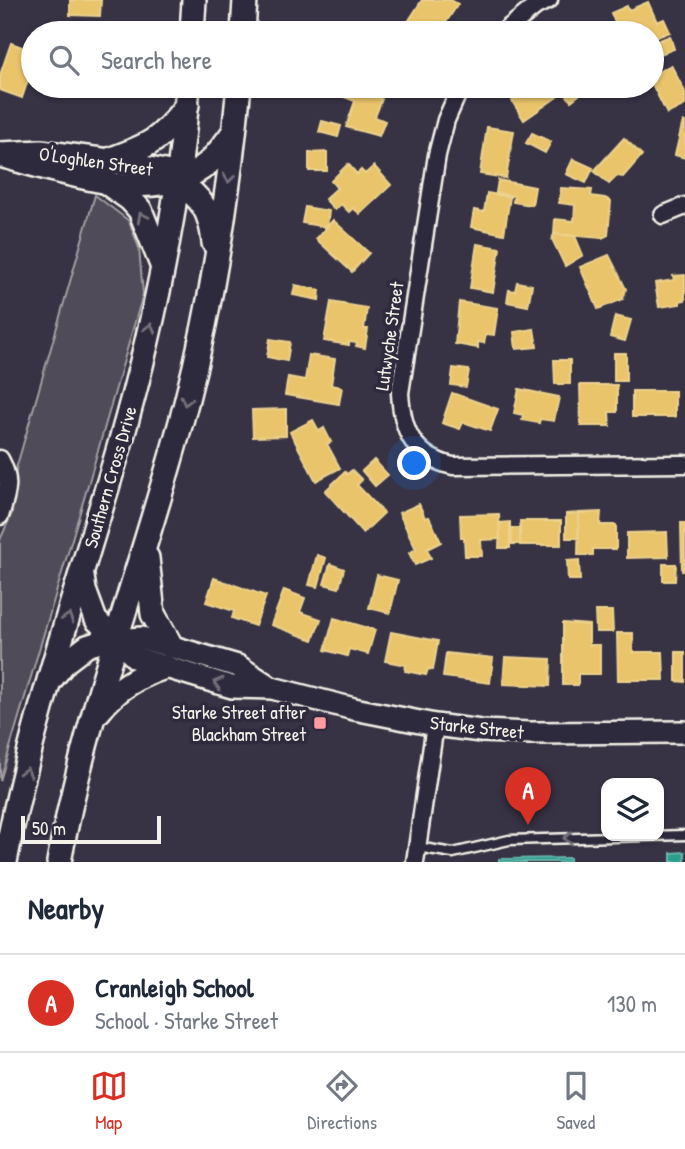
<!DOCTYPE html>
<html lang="en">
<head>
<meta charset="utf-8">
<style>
	body { margin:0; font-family:"Patrick Hand",sans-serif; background:#f2f2f3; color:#1f2937 }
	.controls { position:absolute; right:21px; bottom:21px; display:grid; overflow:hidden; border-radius:14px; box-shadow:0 2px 5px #0004 }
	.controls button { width:63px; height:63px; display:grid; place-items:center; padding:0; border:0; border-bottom:2px solid #e0e1e3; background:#fff; color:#1f2937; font:35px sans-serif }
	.scale { position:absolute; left:21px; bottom:18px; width:140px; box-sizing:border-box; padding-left:7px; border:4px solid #f4f1e8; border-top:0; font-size:19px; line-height:24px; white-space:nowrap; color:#f4f1e8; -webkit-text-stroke:5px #2f2a3d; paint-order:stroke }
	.you { position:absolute; left:415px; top:464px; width:24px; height:24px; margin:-18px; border:5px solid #fff; border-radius:50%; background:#1a73e8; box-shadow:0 0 0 10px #1a73e833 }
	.badge { display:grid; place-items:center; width:46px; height:46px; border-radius:50%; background:#d93025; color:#fff; font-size:23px; font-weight:700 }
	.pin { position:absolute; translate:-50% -58px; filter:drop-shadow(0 2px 4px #0008) }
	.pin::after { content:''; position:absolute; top:37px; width:24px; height:21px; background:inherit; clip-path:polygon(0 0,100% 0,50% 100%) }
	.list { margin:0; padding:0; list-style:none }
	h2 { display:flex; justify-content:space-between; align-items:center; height:91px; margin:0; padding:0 28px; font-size:30px }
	h2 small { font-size:23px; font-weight:400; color:#747a83 }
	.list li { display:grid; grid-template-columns:46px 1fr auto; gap:21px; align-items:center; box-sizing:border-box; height:98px; padding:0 28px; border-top:2px solid #e0e1e3 }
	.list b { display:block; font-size:26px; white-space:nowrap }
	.list p { margin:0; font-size:23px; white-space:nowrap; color:#747a83 }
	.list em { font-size:23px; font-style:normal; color:#747a83 }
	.icon { flex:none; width:38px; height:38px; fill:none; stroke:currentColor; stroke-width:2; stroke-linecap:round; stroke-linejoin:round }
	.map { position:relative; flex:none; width:685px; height:862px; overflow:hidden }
	.search { position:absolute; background:#fff; box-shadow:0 2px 5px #0004; left:21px; right:21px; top:21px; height:77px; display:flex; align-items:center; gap:18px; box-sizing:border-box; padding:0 24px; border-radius:38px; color:#747a83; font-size:26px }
	.sheet { height:189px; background:#fff }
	nav { display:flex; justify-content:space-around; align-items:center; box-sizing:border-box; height:98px; border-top:2px solid #e0e1e3; background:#fff; font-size:19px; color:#747a83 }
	nav a { display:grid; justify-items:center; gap:4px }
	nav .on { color:#d93025 }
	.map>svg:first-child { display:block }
</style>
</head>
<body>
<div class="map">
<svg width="685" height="862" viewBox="0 0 685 862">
	<rect width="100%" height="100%" fill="#373244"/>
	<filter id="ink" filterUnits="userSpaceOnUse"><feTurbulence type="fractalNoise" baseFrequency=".0143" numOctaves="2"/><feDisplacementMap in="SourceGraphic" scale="14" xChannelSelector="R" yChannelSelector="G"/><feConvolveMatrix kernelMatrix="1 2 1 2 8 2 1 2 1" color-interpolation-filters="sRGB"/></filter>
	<g filter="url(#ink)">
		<path fill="#504b59" stroke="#a29ea0" stroke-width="2" d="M 95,195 L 129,221 L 139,248 L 143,294 L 86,492 L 0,781 L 0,540 L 12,513 L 16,469 Z"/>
		<path fill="#e9c46a" stroke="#ecd290" stroke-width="2" d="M 70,0 L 101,0 L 100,16 L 70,15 Z
			M 422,0 L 451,0 L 458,4 L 443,27 L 438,24 L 432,33 L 412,33 L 404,28 Z
			M 648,2 L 657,22 L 664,19 L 670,32 L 652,39 L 652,33 L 613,33 L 618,30 L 611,13 L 627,6 L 629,10 Z
			M 670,36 L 674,49 L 652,57 L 652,43 Z
			M 11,43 L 33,51 L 33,74 L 31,81 L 28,80 L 22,98 L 0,90 L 0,75 Z
			M 671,65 L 685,92 L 685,105 L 667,114 L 652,84 L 652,75 Z
			M 72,86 L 105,86 L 103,98 L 71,91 Z
			M 343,86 L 349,86 L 382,99 L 375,117 L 385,121 L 379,136 L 346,127 L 355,101 L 339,95 Z
			M 520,86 L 549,86 L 557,97 L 524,120 L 512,101 L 525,92 Z
			M 560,86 L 573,86 L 579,95 L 571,101 Z
			M 322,121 L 341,126 L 338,137 L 319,132 Z
			M 683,121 L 685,122 L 685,158 L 675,155 Z
			M 487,127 L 514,131 L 506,178 L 480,174 Z
			M 532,133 L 551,142 L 545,153 L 526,143 Z
			M 624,138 L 642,155 L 623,177 L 617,176 L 609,184 L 594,171 Z
			M 327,152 L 327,171 L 309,171 L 309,153 Z
			M 573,159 L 593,168 L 586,183 L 566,174 Z
			M 348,164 L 357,174 L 361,170 L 365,174 L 374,166 L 391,185 L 360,214 L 353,208 L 349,212 L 341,204 L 335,210 L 325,199 L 337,188 L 331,181 Z
			M 498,180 L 535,187 L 532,205 L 513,202 L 514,196 L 496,193 Z
			M 561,188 L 592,190 L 591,196 L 605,198 L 611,201 L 608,235 L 602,238 L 554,234 L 555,219 L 574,221 L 575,205 L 559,203 Z
			M 487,193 L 510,197 L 504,234 L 471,227 L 474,210 L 484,212 Z
			M 305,207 L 329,211 L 327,227 L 302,223 Z
			M 333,220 L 369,253 L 352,272 L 316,239 Z
			M 554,234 L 575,236 L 583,255 L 565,266 L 552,239 Z
			M 477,244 L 500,248 L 493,292 L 470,288 Z
			M 609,255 L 626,289 L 623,299 L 598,309 L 580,267 Z
			M 685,275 L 685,300 L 680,301 L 680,304 L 659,307 L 655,283 L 674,280 L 673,276 Z
			M 517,282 L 532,285 L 528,306 L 507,302 L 509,290 L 515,291 Z
			M 295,285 L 320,290 L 319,300 L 293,295 Z
			M 331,302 L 367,308 L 364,329 L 368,329 L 365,348 L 356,346 L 357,343 L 349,342 L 349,345 L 324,341 Z
			M 459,302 L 498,308 L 494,335 L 486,334 L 484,343 L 478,342 L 478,348 L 455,344 Z
			M 615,316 L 631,320 L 625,341 L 610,337 Z
			M 534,329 L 537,347 L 516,349 L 514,332 Z
			M 270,339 L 290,342 L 287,361 L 267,357 Z
			M 614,353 L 626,353 L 626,381 L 614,381 Z
			M 309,355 L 335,359 L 331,385 L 342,387 L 339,404 L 285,395 L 288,377 L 305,380 Z
			M 554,360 L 570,360 L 570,384 L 555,384 Z
			M 453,368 L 469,370 L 466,387 L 451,385 Z
			M 580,385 L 617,385 L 617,412 L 609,412 L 610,426 L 581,426 Z
			M 519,389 L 559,397 L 554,421 L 540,419 L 539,423 L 522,420 L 523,415 L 514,413 Z
			M 632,391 L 675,391 L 675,417 L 632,417 Z
			M 452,393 L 498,409 L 490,431 L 463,422 L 460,429 L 442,423 Z
			M 286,409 L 286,436 L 253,437 L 252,410 Z
			M 313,420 L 319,431 L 324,428 L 331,442 L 327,444 L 340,468 L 316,481 L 290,432 Z
			M 374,460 L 388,475 L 375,486 L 362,471 Z
			M 352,470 L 362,480 L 357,485 L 384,513 L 363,533 L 325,491 L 345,472 L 347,474 Z
			M 419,504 L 425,518 L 429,517 L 441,542 L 427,549 L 431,558 L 415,565 L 409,553 L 416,549 L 399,513 Z
			M 601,512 L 600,525 L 616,525 L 616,549 L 593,549 L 593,555 L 578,555 L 579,513 Z
			M 579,513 L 578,538 L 566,538 L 566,514 Z
			M 499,514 L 500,539 L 481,540 L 482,556 L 465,556 L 464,538 L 461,538 L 460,515 Z
			M 520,521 L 561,521 L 561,545 L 520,545 Z
			M 510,522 L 510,548 L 499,548 L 500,523 Z
			M 681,523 L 685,523 L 685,571 L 682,571 Z
			M 511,528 L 520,528 L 520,544 L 512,544 Z
			M 667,532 L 668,557 L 627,558 L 627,533 Z
			M 317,555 L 326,558 L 318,587 L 309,585 Z
			M 579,560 L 580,580 L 568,580 L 567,561 Z
			M 330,564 L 344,569 L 339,588 L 324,584 Z
			M 663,564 L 676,564 L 675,581 L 663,581 Z
			M 377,575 L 398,580 L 390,613 L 369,608 Z
			M 214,578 L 266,596 L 255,626 L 232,618 L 234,611 L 206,602 Z
			M 284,590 L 305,598 L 300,612 L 321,619 L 313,640 L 271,625 Z
			M 595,611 L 612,611 L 613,632 L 596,632 Z
			M 334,618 L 375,630 L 368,654 L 349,649 L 347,656 L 325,650 Z
			M 563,623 L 589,625 L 589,645 L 600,645 L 600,674 L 578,674 L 578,685 L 563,685 Z
			M 391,632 L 438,641 L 433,670 L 428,669 L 426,675 L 405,671 L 406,665 L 385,661 Z
			M 617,633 L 633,633 L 633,652 L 663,652 L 664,680 L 618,680 Z
			M 676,652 L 685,652 L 685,682 L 676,681 Z
			M 446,653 L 493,658 L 490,683 L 443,677 Z
			M 505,657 L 551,659 L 550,686 L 503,684 Z"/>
		<path fill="#2a9d8f" stroke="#67b6aa" stroke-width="2" d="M 685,852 L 685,862 L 671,862 L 671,853 Z
			M 570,858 L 570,862 L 499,862 L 499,859 Z"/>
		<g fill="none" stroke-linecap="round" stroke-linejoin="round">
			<defs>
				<path id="service" d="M 417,847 L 453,853 L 509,840 L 685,835"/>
				<path id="minor" d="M 502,33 L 536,6 L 549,0
					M 461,86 L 446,120 L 437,155 L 400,393 C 402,430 413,457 453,466 L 685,464
					M 663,215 L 685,206
					M 0,459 C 12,481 7,493 0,516
					M 415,862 L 435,725"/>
				<path id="tertiary" d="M 0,153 L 41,151 L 109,160 L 165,171 L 176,180 C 135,198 43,168 0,156
					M 82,570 L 85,590 L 96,620 L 136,658 L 232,687 L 272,688 L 354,709 L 435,725 L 481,731 L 530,733 L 685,732
					M 49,683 L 66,662 L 87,646 L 103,641 L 142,638 L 238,666 L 270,687"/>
				<path id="secondary" d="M 192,33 L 194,0
					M 243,33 L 245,0
					M 109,160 C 151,145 160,141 187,105
					M 176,180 C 202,198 211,211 214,243
					M 176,180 C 206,172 216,156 234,132
					M 106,182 L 130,199 L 140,210 L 162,265
					M 147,558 L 153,614 L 171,646
					M 99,711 C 117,688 138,676 165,667
					M 5,862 C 31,720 80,583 120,444 C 153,329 179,205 188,86
					M 59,862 C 87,706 146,557 186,403 C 213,299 229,193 239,86"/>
			</defs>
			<use href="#service" stroke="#f4f1e8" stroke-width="13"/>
			<use href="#minor" stroke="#f4f1e8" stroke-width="21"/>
			<use href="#tertiary" stroke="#f4f1e8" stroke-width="26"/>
			<use href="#secondary" stroke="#f4f1e8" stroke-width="28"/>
			<use href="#service" stroke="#2f2a3d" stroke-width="8"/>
			<use href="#minor" stroke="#2f2a3d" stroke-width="16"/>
			<use href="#tertiary" stroke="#2f2a3d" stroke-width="21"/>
			<use href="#secondary" stroke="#2f2a3d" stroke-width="23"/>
		</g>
		<defs><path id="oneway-chevron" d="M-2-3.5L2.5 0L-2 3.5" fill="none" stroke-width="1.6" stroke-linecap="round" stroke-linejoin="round" transform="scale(1.75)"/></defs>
		<g stroke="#747079">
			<use href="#oneway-chevron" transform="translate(229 178) rotate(97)"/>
			<use href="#oneway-chevron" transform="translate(142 217) rotate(-118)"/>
			<use href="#oneway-chevron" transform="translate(150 328) rotate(-76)"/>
			<use href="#oneway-chevron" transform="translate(186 401) rotate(105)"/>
			<use href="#oneway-chevron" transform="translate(68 618) rotate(-73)"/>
			<use href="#oneway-chevron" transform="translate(218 683) rotate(-163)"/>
			<use href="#oneway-chevron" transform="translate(26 772) rotate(-76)"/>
			<use href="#oneway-chevron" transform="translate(568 838) rotate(179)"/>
		</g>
	</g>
	<rect fill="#ff9aa2" stroke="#2f2a3d" stroke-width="2.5" x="313" y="716" width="14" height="14" rx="3.5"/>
	<g text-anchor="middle" stroke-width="7" stroke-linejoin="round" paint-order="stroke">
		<g font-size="19" fill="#f4f1e8" stroke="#2f2a3d">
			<text transform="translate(96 161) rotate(8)" y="7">O'Loghlen Street</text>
			<text transform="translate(389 336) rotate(-82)" y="7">Lutwyche Street</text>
			<text transform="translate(110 477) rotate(-74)" y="7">Southern Cross Drive</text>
			<text transform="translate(477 727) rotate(6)" y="7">Starke Street</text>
		</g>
		<g font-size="19" fill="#f4f1e8" stroke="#2f2a3d" text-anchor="end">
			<text x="306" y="719">Starke Street after<tspan x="306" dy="22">Blackham Street</tspan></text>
		</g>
	</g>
</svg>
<div class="controls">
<button><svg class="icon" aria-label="layers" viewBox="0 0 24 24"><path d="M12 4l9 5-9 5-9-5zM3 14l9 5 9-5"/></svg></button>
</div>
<div class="scale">50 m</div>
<div class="you"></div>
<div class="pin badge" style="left:528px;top:825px">A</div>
<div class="search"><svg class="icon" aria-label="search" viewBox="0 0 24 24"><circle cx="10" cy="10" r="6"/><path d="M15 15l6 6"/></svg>Search here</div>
</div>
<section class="sheet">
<h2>Nearby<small></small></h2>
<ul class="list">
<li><span class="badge">A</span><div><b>Cranleigh School</b><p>School · Starke Street</p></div><em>130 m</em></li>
</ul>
</section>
<nav>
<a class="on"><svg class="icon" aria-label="map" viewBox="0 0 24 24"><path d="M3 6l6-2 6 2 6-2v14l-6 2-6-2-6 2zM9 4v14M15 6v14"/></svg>Map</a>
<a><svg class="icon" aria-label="directions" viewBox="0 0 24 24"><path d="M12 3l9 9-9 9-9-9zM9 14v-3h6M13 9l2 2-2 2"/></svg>Directions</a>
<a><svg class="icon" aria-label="saved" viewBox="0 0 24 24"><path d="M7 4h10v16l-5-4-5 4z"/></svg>Saved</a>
</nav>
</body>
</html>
